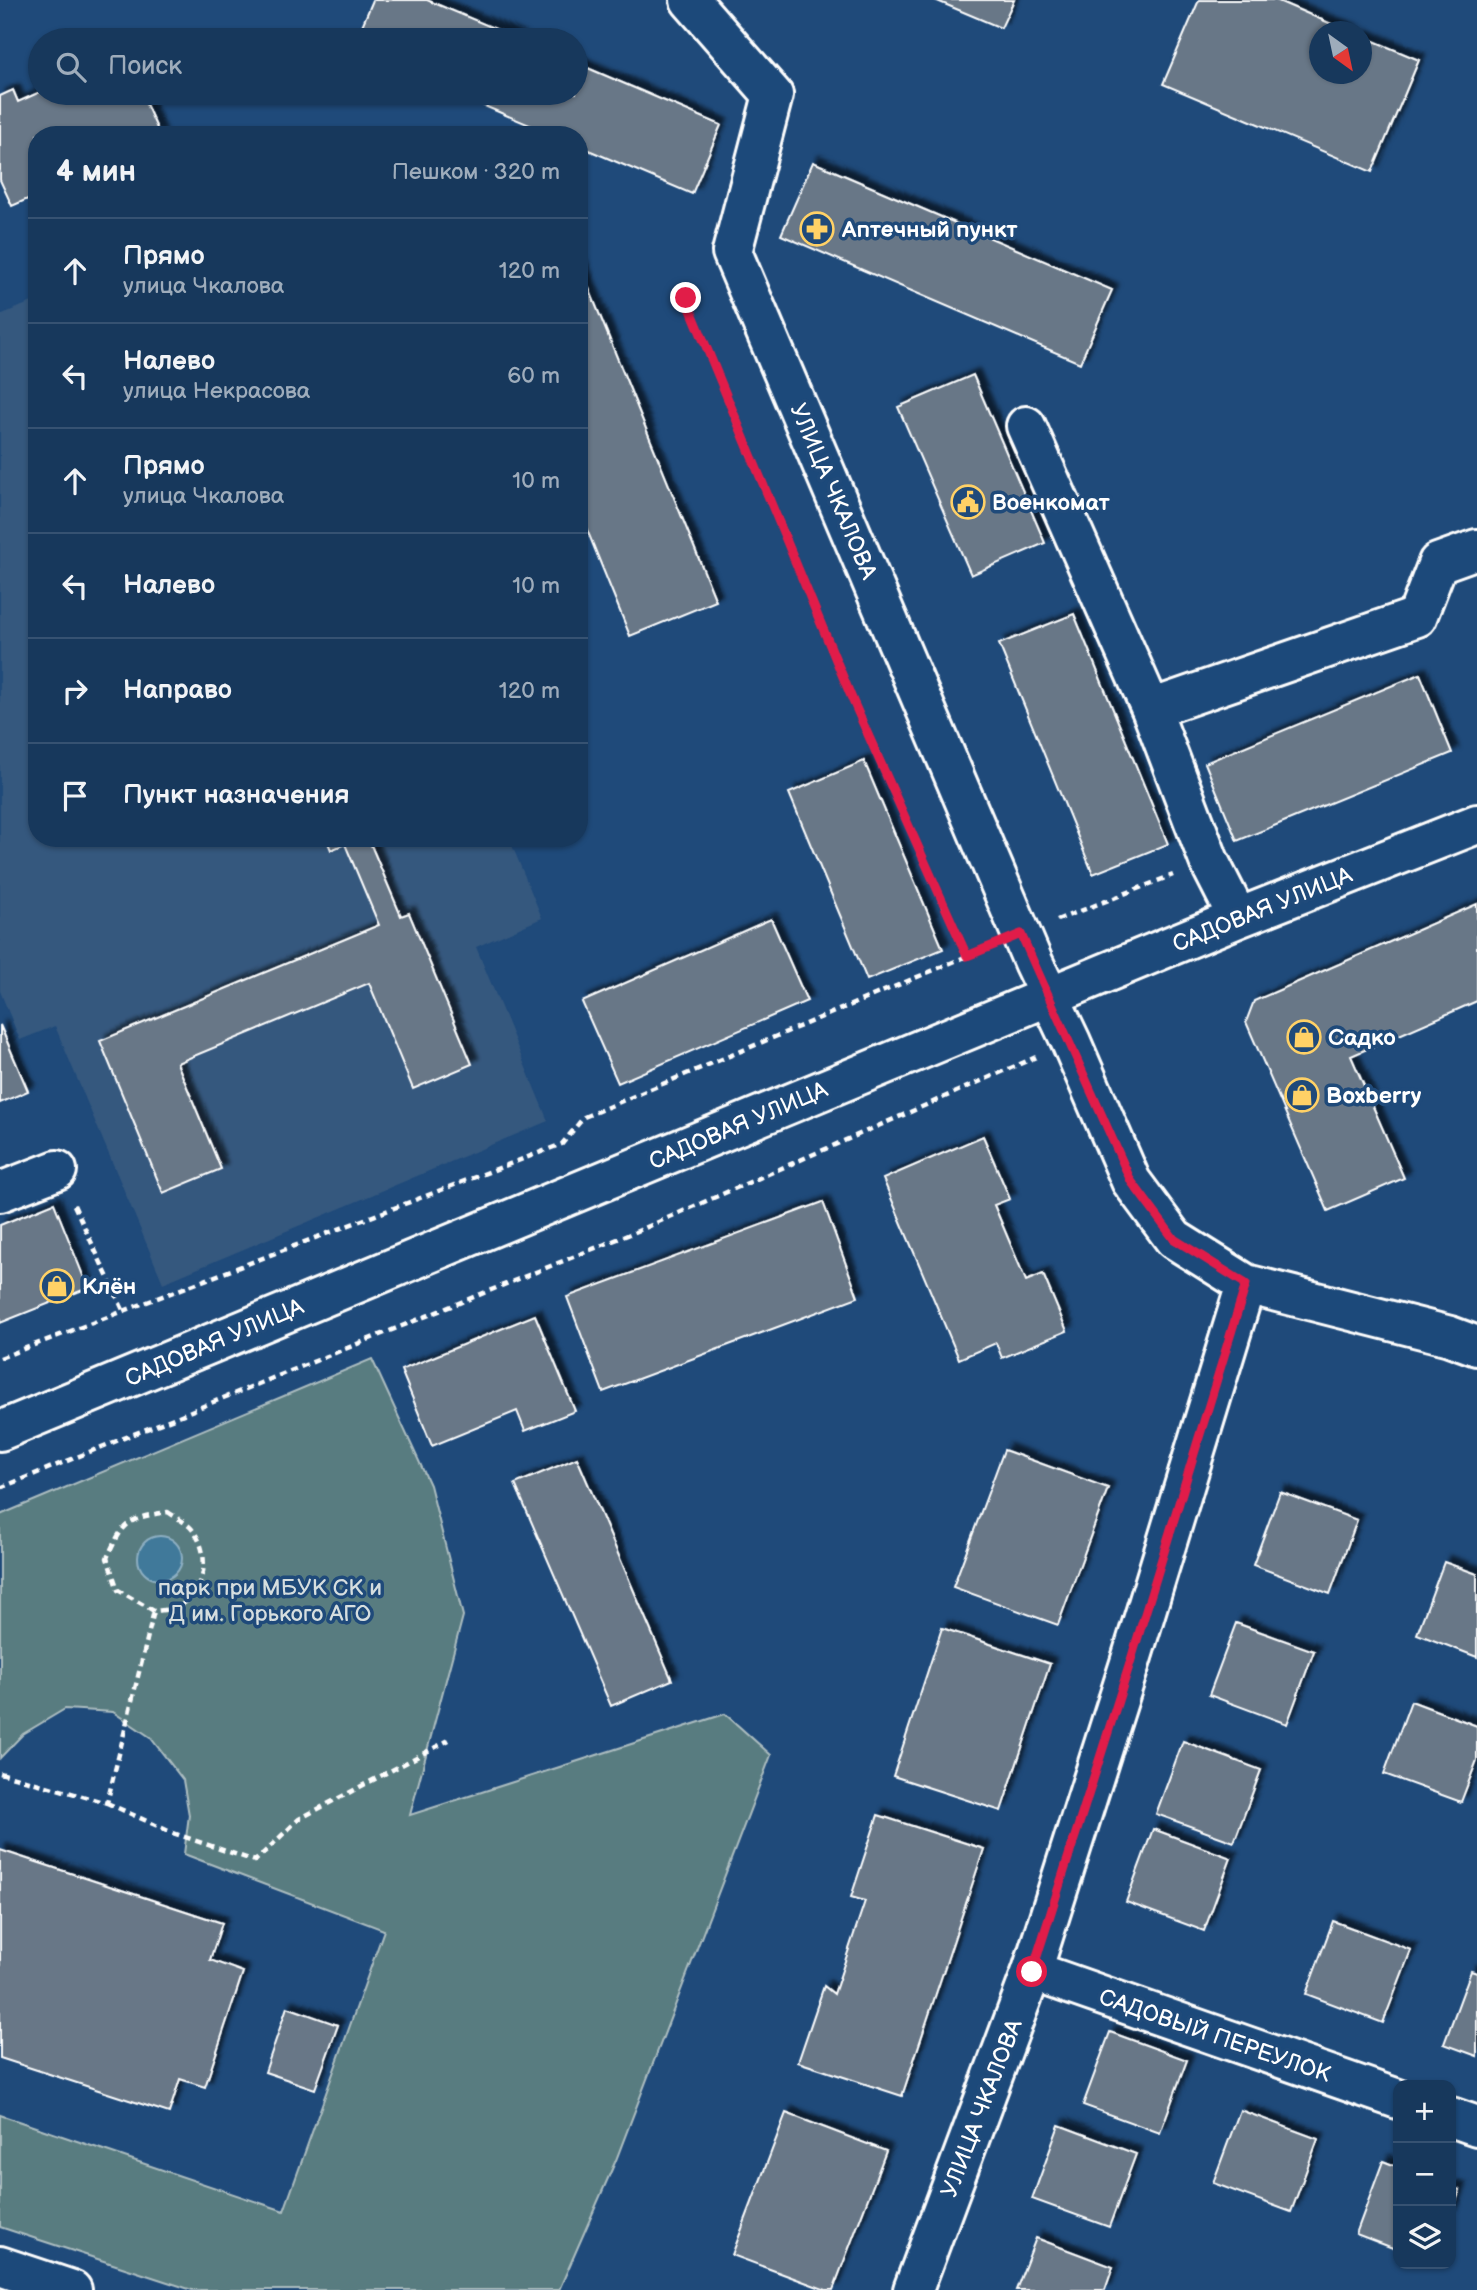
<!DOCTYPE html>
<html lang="ru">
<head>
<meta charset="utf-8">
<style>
	body { margin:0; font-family:"Balsamiq Sans",sans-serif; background:#244365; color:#f1f3f6 }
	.controls { position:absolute; right:21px; bottom:21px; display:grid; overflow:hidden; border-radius:14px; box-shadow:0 2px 5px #0004 }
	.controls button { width:63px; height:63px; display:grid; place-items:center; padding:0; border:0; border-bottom:2px solid #365272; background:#17385c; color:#f1f3f6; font:35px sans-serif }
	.compass { position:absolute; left:1309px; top:21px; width:63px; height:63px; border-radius:50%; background:#17385c; box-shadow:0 2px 5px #0004; rotate:147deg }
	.stop { position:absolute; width:21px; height:21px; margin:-16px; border:5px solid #e11d48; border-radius:50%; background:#fff }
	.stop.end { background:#e11d48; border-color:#fff; box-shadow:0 2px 7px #0008 }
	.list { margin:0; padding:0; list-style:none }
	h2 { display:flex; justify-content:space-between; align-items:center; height:91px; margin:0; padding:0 28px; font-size:30px }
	h2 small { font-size:23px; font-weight:400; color:#9eacbb }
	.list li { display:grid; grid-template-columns:46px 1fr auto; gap:21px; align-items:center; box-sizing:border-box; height:105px; padding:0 28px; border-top:2px solid #365272 }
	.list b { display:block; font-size:26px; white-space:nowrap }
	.list p { margin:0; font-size:23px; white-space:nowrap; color:#9eacbb }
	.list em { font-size:23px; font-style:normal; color:#9eacbb }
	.icon { flex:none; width:38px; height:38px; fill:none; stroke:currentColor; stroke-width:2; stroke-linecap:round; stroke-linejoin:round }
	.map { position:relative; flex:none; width:1477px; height:2290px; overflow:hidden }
	.search { position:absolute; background:#17385c; box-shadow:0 2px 5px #0004; left:28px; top:28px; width:560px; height:77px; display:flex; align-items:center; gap:18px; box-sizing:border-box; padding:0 24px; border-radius:38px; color:#9eacbb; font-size:26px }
	.panel { position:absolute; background:#17385c; box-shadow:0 2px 5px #0004; left:28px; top:126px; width:560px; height:721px; border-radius:28px }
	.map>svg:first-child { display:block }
</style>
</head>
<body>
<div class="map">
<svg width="1477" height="2290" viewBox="0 0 1477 2290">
	<defs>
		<filter id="shadow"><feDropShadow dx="6" dy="-6" stdDeviation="2" flood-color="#0009"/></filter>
	</defs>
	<rect width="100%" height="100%" fill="#1f4a7a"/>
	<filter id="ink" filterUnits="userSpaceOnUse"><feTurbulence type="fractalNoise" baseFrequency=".0143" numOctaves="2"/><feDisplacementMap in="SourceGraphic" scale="14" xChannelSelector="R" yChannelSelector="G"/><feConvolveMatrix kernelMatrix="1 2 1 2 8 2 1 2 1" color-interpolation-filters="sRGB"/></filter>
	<g filter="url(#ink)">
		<path fill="#35587e" d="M 37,300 L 37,838 L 509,838 L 542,918 L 476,947 L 548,1121 L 163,1283 L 55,1026 L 20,1040 L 0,991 L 0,315 Z"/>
		<path fill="#597b80" stroke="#acbdc0" stroke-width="2" d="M 372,1359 L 430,1485 L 463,1616 L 410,1815 L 725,1714 L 771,1755 L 616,2160 L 559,2290 L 192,2290 L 0,2227 L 0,2115 L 284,2211 L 384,1930 L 184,1854 L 189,1815 L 183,1780 L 150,1737 L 113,1712 L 65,1709 L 23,1734 L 0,1758 L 0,1515 Z"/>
		<path fill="#41799a" stroke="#8dafc2" stroke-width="2" d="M138 1558a22 22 0 1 1 44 0a22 22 0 1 1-44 0Z"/>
		<path fill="#677787" stroke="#fff" stroke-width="2" filter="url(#shadow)" d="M 373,0 L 427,0 L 522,40 L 356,40 Z
			M 935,0 L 1014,0 L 1001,28 Z
			M 1199,0 L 1276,0 L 1350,32 L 1320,32 L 1320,74 L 1362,74 L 1362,36 L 1419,60 L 1372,172 L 1163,84 Z
			M 576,63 L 721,125 L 692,194 L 579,146 L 579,135 L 553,135 L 454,93 L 576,93 Z
			M 13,90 L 18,102 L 40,92 L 141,93 L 160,135 L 37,135 L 37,195 L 12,206 L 0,180 L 0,96 Z
			M 813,162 L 1112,290 L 1080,363 L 781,235 Z
			M 579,264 L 716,601 L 630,636 L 579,510 Z
			M 973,375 L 1045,543 L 971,575 L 898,407 Z
			M 1074,614 L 1168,844 L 1093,874 L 999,644 Z
			M 1420,674 L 1452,753 L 1237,841 L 1205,763 Z
			M 864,761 L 943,949 L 867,980 L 789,793 Z
			M 326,838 L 368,838 L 401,916 L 409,913 L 472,1064 L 413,1089 L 369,983 L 177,1063 L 221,1169 L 163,1193 L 100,1041 L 379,925 L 345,844 L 331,850 Z
			M 1477,904 L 1477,1001 L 1351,1056 L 1404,1178 L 1328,1211 L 1246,1022 L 1254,1001 Z
			M 771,919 L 807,1001 L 618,1083 L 582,1002 Z
			M 0,1025 L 28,1091 L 0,1103 Z
			M 983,1136 L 1010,1199 L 994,1205 L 1026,1281 L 1043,1274 L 1067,1331 L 1002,1358 L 996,1343 L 959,1359 L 883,1179 Z
			M 823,1202 L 858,1297 L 603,1392 L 567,1297 Z
			M 54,1203 L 88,1288 L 0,1323 L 0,1225 Z
			M 535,1315 L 575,1411 L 525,1431 L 517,1411 L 432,1446 L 401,1370 Z
			M 1004,1450 L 1108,1488 L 1058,1625 L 953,1587 Z
			M 577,1458 L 672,1680 L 611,1706 L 515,1484 Z
			M 1280,1492 L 1357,1520 L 1330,1594 L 1253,1565 Z
			M 1444,1562 L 1477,1574 L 1477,1657 L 1417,1634 Z
			M 1236,1623 L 1314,1651 L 1287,1724 L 1209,1695 Z
			M 942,1628 L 1050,1664 L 1001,1811 L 893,1776 Z
			M 1411,1701 L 1477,1726 L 1477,1760 L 1461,1802 L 1384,1774 Z
			M 1183,1741 L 1261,1770 L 1234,1842 L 1156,1814 Z
			M 878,1815 L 984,1849 L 902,2096 L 798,2062 L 824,1986 L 834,1994 L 865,1901 L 851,1897 Z
			M 1153,1829 L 1231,1858 L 1204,1931 L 1126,1902 Z
			M 0,1850 L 222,1923 L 210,1960 L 243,1972 L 205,2087 L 180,2079 L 169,2113 L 0,2058 Z
			M 1333,1921 L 1411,1950 L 1383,2023 L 1306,1994 Z
			M 1471,1971 L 1477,1973 L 1477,2056 L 1444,2044 Z
			M 287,2007 L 338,2025 L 315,2089 L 265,2072 Z
			M 1110,2032 L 1187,2060 L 1160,2133 L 1083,2105 Z
			M 1240,2110 L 1318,2139 L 1291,2212 L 1213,2183 Z
			M 786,2113 L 886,2151 L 833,2290 L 826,2290 L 732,2255 Z
			M 1059,2125 L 1136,2154 L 1109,2227 L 1032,2199 Z
			M 1383,2161 L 1398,2167 L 1398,2250 L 1356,2234 Z
			M 1451,2187 L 1460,2190 L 1451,2215 Z
			M 1036,2238 L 1113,2267 L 1105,2290 L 1016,2290 Z"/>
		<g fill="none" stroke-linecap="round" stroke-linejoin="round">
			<defs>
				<path id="minor" d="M 690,0 L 773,95 L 732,252 L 1033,962 L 1071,1042 L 1131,1181 L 1174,1239 L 1246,1284 L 1450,1336 L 1477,1346
					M 1026,426 L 1151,709 L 1209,861 L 1238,918
					M 1151,709 L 1417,617 L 1438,563 L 1477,549
					M 0,1192 L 57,1170
					M 0,1431 L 1238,918 L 1477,824
					M 1032,1971 L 1398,2099
					M 1451,2117 L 1477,2126
					M 0,2266 L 72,2290
					M 913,2290 L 1032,1971 L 1130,1663 L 1246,1284"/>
			</defs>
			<use href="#minor" stroke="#fff" stroke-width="44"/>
			<path stroke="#fff" stroke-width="4.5" stroke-dasharray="7 5" stroke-linecap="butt" d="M 686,298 L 853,701 L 967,956
				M 1057,920 L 1173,875
				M 74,1205 L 124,1312
				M 0,1358 L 562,1144 L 584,1117 L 984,949
				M 0,1488 L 640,1230 L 1036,1057
				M 168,1512 C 175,1517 185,1522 191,1528 C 212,1553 207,1593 176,1608 C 170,1610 161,1610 154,1611 L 118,1590 L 107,1558 C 124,1521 128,1518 168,1512 Z
				M 0,1773 L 107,1803 L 154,1611
				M 107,1803 L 173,1833 L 255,1861 L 299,1819 L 449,1740"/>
			<use href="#minor" stroke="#1f4a7a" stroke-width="38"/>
		</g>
	</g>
	<g fill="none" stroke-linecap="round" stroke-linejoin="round" filter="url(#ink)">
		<path stroke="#e11d48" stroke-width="9" d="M 686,298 L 853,701 L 967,956 L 1021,934 L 1131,1181 L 1174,1239 L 1246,1284 L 1130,1663 L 1032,1972"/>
	</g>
	<defs>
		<symbol id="pharmacy-ring" viewBox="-11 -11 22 22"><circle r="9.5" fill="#1f4a7a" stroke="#ffd166" stroke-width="1.5"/><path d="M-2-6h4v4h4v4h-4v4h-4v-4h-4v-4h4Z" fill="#ffd166"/></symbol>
		<symbol id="civic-ring" viewBox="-11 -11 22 22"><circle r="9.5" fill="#1f4a7a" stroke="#ffd166" stroke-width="1.5"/><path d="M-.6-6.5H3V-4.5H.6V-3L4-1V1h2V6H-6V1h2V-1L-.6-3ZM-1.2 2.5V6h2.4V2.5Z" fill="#ffd166"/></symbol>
		<symbol id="shop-ring" viewBox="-11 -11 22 22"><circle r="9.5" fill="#1f4a7a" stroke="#ffd166" stroke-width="1.5"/><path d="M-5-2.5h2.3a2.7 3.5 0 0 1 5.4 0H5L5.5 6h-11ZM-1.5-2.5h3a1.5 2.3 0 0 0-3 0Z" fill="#ffd166"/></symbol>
	</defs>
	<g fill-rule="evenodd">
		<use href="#pharmacy-ring" x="798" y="210" width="38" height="38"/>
		<use href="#civic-ring" x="949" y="483" width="38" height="38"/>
		<use href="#shop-ring" x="1285" y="1018" width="38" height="38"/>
		<use href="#shop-ring" x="1283" y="1076" width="38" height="38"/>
		<use href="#shop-ring" x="38" y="1267" width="38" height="38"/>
	</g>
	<g text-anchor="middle" stroke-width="7" stroke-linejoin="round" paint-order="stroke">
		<g font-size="23" font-weight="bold" fill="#fff" stroke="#1f4a7a" text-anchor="start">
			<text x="842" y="237">Аптечный пункт</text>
			<text x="992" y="510">Военкомат</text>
			<text x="1328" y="1045">Садко</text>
			<text x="1326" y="1103">Boxberry</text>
			<text x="82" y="1294">Клён</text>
		</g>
		<g font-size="23" fill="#fff" stroke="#1f4a7a">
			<text transform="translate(834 491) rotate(67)" y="8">УЛИЦА ЧКАЛОВА</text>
			<text transform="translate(1262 909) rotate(-22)" y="8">САДОВАЯ УЛИЦА</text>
			<text transform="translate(738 1125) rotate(-23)" y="8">САДОВАЯ УЛИЦА</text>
			<text transform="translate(214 1342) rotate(-23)" y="8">САДОВАЯ УЛИЦА</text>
			<text transform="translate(1215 2035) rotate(19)" y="8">САДОВЫЙ ПЕРЕУЛОК</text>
			<text transform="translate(981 2108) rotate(-69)" y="8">УЛИЦА ЧКАЛОВА</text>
		</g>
		<g font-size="23" fill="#d6dedf" stroke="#1f4a7a">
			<text x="270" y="1595">парк при МБУК СК и<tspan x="270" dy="26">Д им. Горького АГО</tspan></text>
		</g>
	</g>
</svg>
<div class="controls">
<button>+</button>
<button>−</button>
<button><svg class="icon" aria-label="layers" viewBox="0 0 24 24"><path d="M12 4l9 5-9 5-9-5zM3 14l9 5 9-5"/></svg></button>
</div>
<svg class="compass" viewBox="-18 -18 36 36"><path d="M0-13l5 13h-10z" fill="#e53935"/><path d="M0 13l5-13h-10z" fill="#9eacbb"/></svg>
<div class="stop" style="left:1032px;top:1972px"></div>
<div class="stop end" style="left:686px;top:298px"></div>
<div class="search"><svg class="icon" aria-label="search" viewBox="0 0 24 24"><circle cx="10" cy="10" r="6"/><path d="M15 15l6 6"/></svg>Поиск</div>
<section class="panel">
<h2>4 мин<small>Пешком · 320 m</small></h2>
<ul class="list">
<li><svg class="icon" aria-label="ahead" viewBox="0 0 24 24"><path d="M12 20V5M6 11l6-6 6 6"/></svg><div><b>Прямо</b><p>улица Чкалова</p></div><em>120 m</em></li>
<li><svg class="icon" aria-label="left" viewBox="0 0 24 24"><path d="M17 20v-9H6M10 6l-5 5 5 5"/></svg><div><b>Налево</b><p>улица Некрасова</p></div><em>60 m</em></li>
<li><svg class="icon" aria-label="ahead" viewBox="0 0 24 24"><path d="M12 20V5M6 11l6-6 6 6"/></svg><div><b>Прямо</b><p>улица Чкалова</p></div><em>10 m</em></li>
<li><svg class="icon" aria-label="left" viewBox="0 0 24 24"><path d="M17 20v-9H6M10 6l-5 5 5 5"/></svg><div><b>Налево</b></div><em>10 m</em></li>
<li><svg class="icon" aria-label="right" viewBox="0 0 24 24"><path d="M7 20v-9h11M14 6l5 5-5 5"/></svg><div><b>Направо</b></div><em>120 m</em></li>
<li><svg class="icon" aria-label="arrive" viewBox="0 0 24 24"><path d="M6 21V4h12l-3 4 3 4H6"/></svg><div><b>Пункт назначения</b></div></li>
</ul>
</section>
</div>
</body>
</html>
